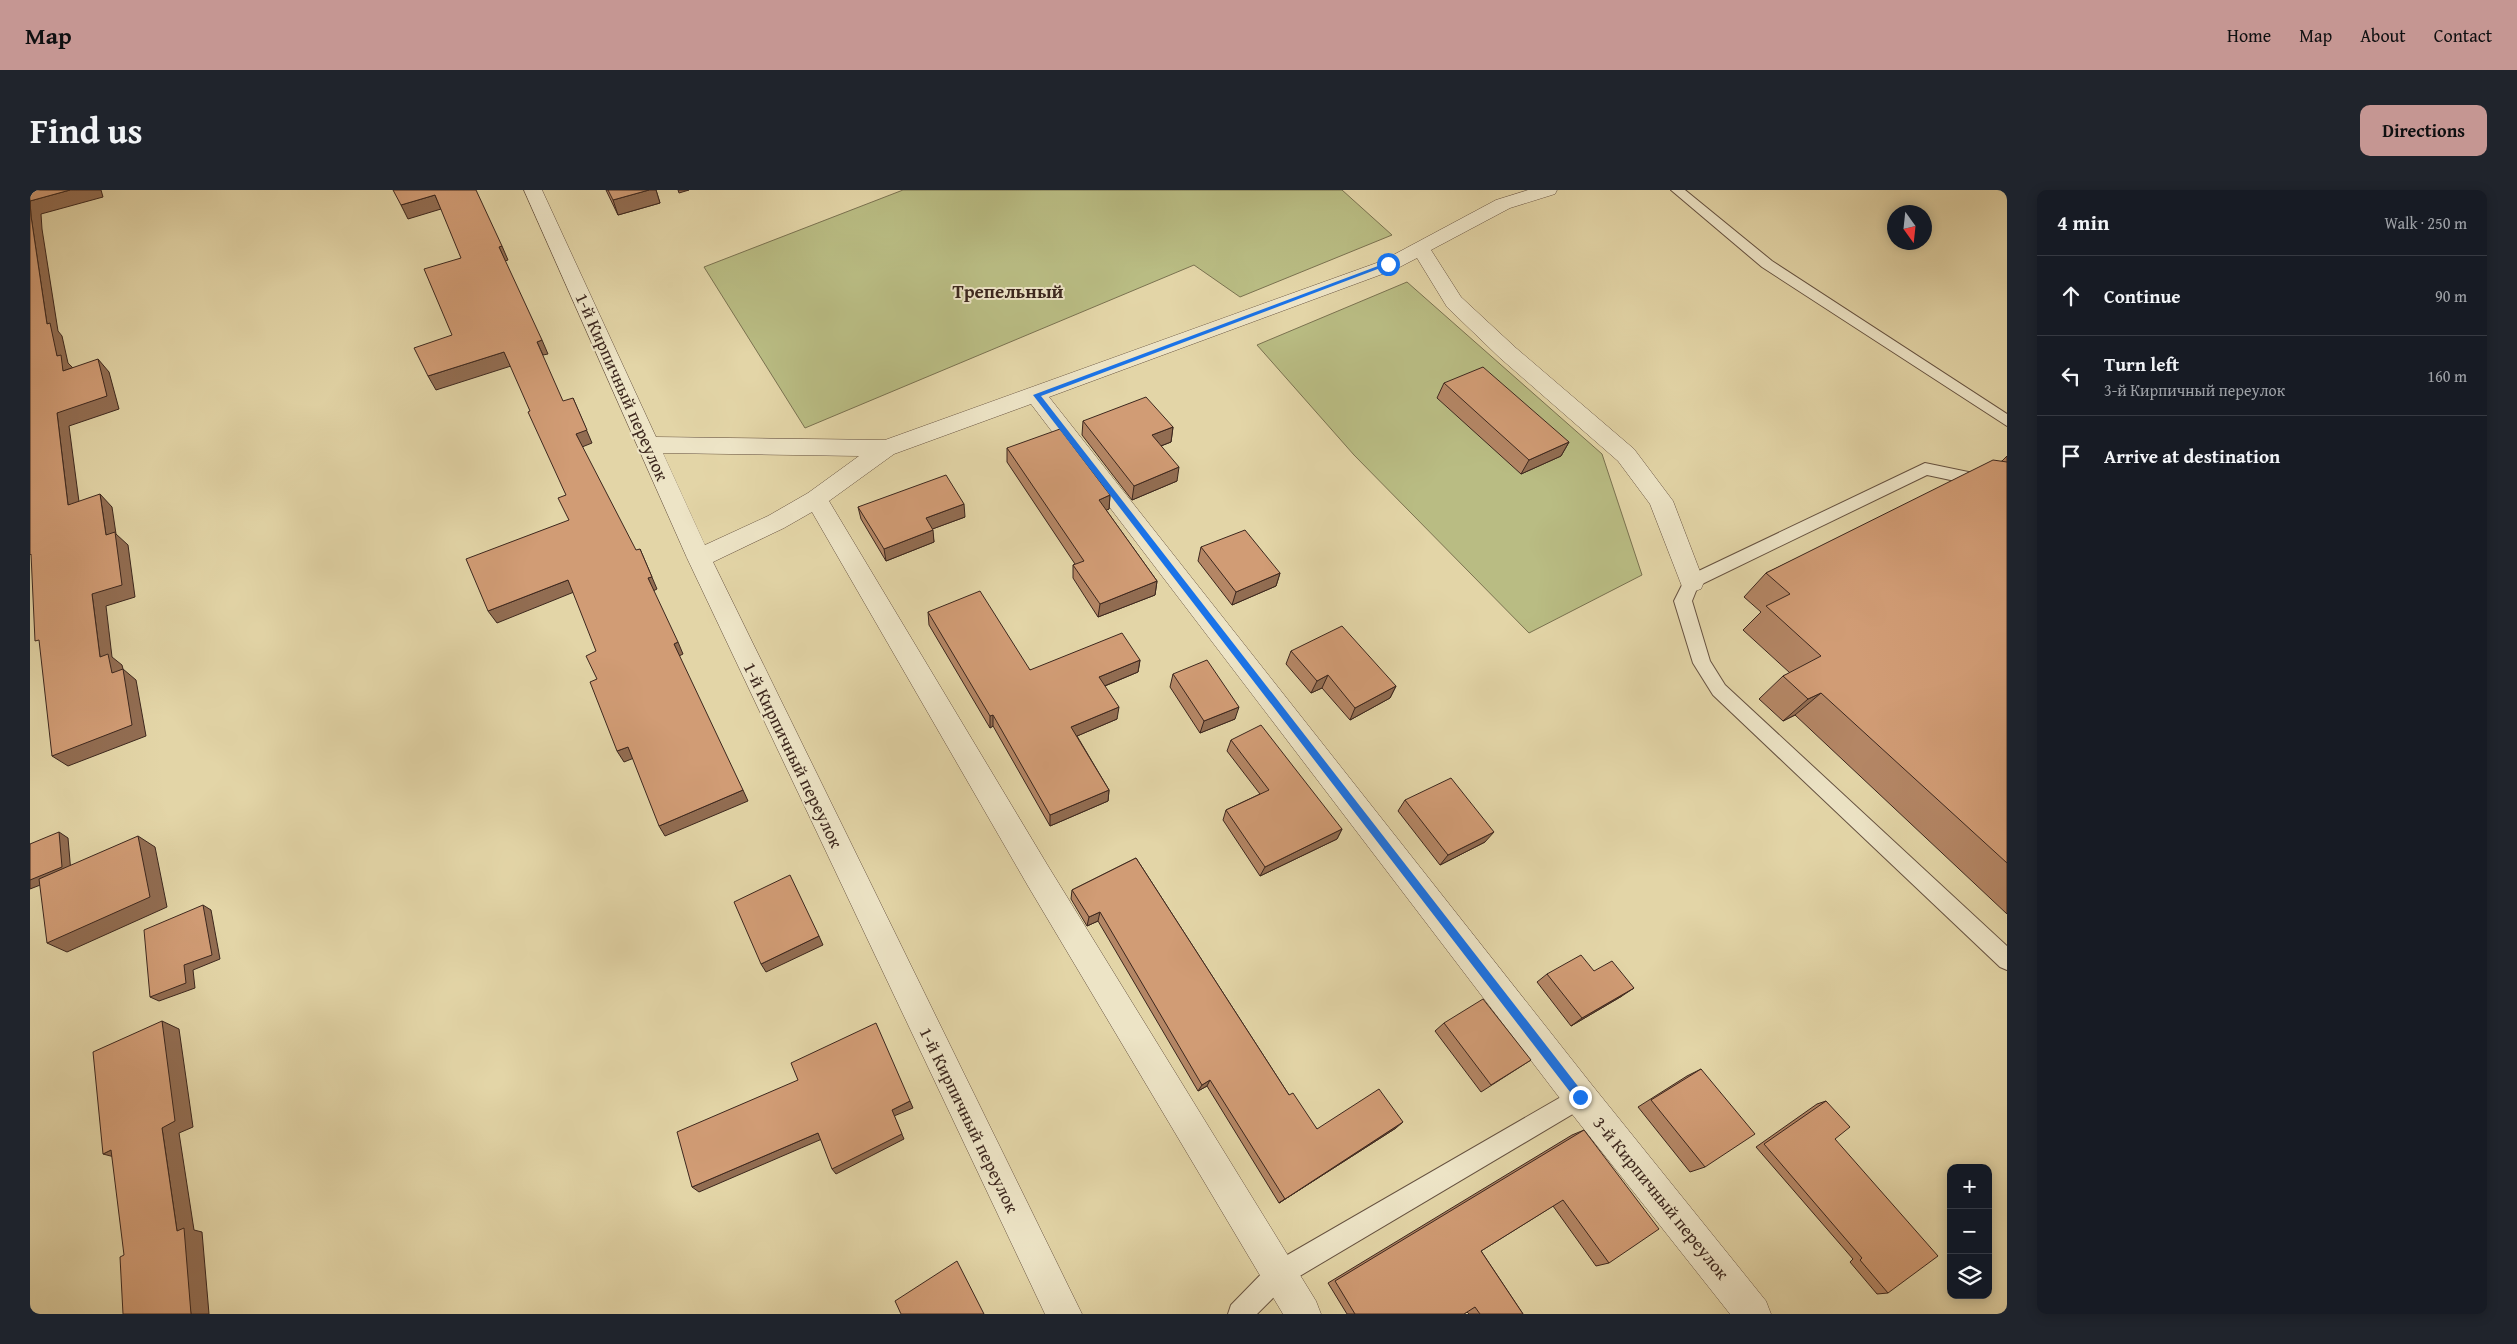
<!DOCTYPE html>
<html lang="en">
<head>
<meta charset="utf-8">
<style>
	body { margin:0; font-family:"Gentium Book Plus",serif; background:#20242c; color:#f1f3f6 }
	.controls { position:absolute; right:15px; bottom:15px; display:grid; overflow:hidden; border-radius:10px; box-shadow:0 2px 12px #0003 }
	.controls button { width:45px; height:45px; display:grid; place-items:center; padding:0; border:0; border-bottom:1px solid #363941; background:#171b24; color:#f1f3f6; font:25px sans-serif }
	.compass { position:absolute; left:1857px; top:15px; width:45px; height:45px; border-radius:50%; background:#171b24; box-shadow:0 2px 12px #0003; rotate:165deg }
	.stop { position:absolute; width:15px; height:15px; margin:-11px; border:4px solid #1a73e8; border-radius:50%; background:#fff }
	.stop.end { background:#1a73e8; border-color:#fff; box-shadow:0 1px 5px #0008 }
	.list { margin:0; padding:0; list-style:none }
	h2 { display:flex; justify-content:space-between; align-items:center; height:65px; margin:0; padding:0 20px; font-size:21px }
	h2 small { font-size:16px; font-weight:400; color:#9ea1a6 }
	.list li { display:grid; grid-template-columns:32px 1fr auto; gap:15px; align-items:center; box-sizing:border-box; height:80px; padding:0 20px; border-top:1px solid #363941 }
	.list b { display:block; font-size:19px; white-space:nowrap }
	.list p { margin:0; font-size:16px; white-space:nowrap; color:#9ea1a6 }
	.list em { font-size:16px; font-style:normal; color:#9ea1a6 }
	.icon { flex:none; width:28px; height:28px; fill:none; stroke:currentColor; stroke-width:2; stroke-linecap:round; stroke-linejoin:round }
	.map { position:relative; flex:none; width:1977px; height:1124px; overflow:hidden; border-radius:10px }
	header { display:flex; align-items:center; gap:30px; box-sizing:border-box; height:70px; padding:0 25px; background:#c59692; color:#111 }
	header strong { font-size:24px }
	nav { display:flex; gap:28px; margin-inline-start:auto; font-size:18px }
	.intro { display:flex; align-items:center; justify-content:space-between; box-sizing:border-box; height:120px; padding:0 30px }
	h1 { margin:0; font-size:35px }
	.button { padding:12px 22px; border-radius:10px; background:#c59692; color:#111; font-size:18px; font-weight:700 }
	main { display:flex; gap:30px; padding:0 30px }
	aside { flex:1; background:#171b24; border-radius:10px; box-shadow:0 2px 12px #0003 }
	.map>svg:first-child { display:block }
</style>
</head>
<body>
<header>
<strong>Map</strong>
<nav><a>Home</a><a>Map</a><a>About</a><a>Contact</a></nav>
</header>
<div class="intro"><h1>Find us</h1><a class="button">Directions</a></div>
<main>
<div class="map">
<svg width="1977" height="1124" viewBox="0 0 1977 1124">
	<rect width="100%" height="100%" fill="#e3d5a7"/>
	<filter id="stains"><feTurbulence type="fractalNoise" baseFrequency=".004" numOctaves="4"/><feColorMatrix values="0 0 0 0 .2 0 0 0 0 .09 0 0 0 0 .02 0 0 0 .5 -.17"/></filter>
	<radialGradient id="worn" r=".72"><stop offset=".6" stop-color="#630" stop-opacity="0"/><stop offset="1" stop-color="#630" stop-opacity=".3"/></radialGradient>
	<path fill="#b9bc83" stroke="#7a7250" d="M 873,0 L 1312,0 L 1362,45 L 1210,107 L 1164,75 L 775,238 L 674,77 Z
		M 1377,92 L 1572,264 L 1612,385 L 1499,443 L 1324,265 L 1227,155 Z"/>
	<g fill="none" stroke-linecap="round" stroke-linejoin="round">
		<defs>
			<path id="lane" d="M 1641,0 L 1655,0 L 1742,71 L 1977,224 L 1977,236 L 1732,77 Z
				M 1895,273 L 1977,290 L 1977,302 L 1897,285 L 1668,396 L 1662,411 L 1680,471 L 1695,495 L 1977,756 L 1977,780 L 1970,777 L 1683,505 L 1663,473 L 1644,411 L 1656,387 Z
				M 1550,896 L 1558,899 L 1561,907 L 1558,915 L 1258,1093 L 1227,1124 L 1198,1124 L 1201,1115 L 1240,1075 Z"/>
			<path id="street" d="M 494,0 L 512,0 L 626,247 L 855,250 L 1352,71 L 1466,10 L 1498,0 L 1527,0 L 1525,4 L 1480,18 L 1401,60 L 1431,107 L 1486,158 L 1604,259 L 1643,311 L 1674,392 L 1671,399 L 1662,402 L 1653,399 L 1620,314 L 1588,271 L 1470,168 L 1417,117 L 1387,68 L 1366,79 L 1019,207 L 1562,895 L 1736,1111 L 1741,1124 L 1700,1124 L 1538,919 L 1001,214 L 864,264 L 799,311 L 1018,676 L 1286,1111 L 1291,1124 L 1253,1124 L 998,696 L 782,322 L 754,338 L 683,372 L 1052,1124 L 1015,1124 L 657,368 ZM 633,263 L 829,266 L 778,303 L 738,326 L 675,355 Z"/>
		</defs>
		<use href="#lane" stroke="#665240" stroke-width="2"/>
		<use href="#street" stroke="#665240" stroke-width="1"/>
		<use href="#lane" fill="#ede4c6" fill-rule="evenodd"/>
		<use href="#street" fill="#ede4c6" fill-rule="evenodd"/>
	</g>
	<path fill="#b48665" stroke="#3c271e" d="M 576,0 L 626,0 L 630,13 L 588,25 Z
		M 1414,193 L 1539,252 L 1531,266 L 1491,284 L 1407,208 Z
		M 1053,231 L 1143,237 L 1141,252 L 1131,256 L 1147,291 L 1102,310 L 1052,245 Z
		M 977,258 L 1080,305 L 1079,319 L 1076,320 L 1127,391 L 1125,405 L 1068,427 L 1043,388 L 1043,375 L 1045,374 L 977,272 Z
		M 1977,266 L 1977,724 L 1765,525 L 1753,531 L 1729,509 L 1753,486 L 1760,483 L 1713,440 L 1731,422 L 1714,407 L 1736,383 L 1972,271 Z
		M 828,317 L 935,327 L 902,339 L 904,352 L 856,371 L 831,329 Z
		M 1171,357 L 1250,383 L 1246,396 L 1202,415 L 1168,371 Z
		M 898,422 L 1000,480 L 1110,470 L 1108,482 L 1075,496 L 1087,529 L 1047,546 L 1079,600 L 1078,611 L 1020,636 L 963,536 L 960,538 L 899,435 Z
		M 1261,461 L 1366,496 L 1360,508 L 1320,530 L 1292,498 L 1281,503 L 1256,474 Z
		M 1143,484 L 1205,529 L 1170,543 L 1140,497 Z
		M 1201,550 L 1312,639 L 1307,649 L 1230,686 L 1193,630 L 1196,620 L 1230,604 L 1197,561 Z
		M 1375,610 L 1455,652 L 1410,675 L 1368,621 Z
		M 1106,668 L 1259,905 L 1287,939 L 1366,938 L 1249,1013 L 1177,896 L 1168,901 L 1068,731 L 1057,736 L 1041,709 L 1042,700 Z
		M 1564,781 L 1592,806 L 1541,836 L 1507,792 L 1517,784 Z
		M 1414,833 L 1501,870 L 1451,902 L 1405,841 Z
		M 1671,879 L 1675,977 L 1660,982 L 1608,917 L 1657,886 Z
		M 1796,911 L 1805,949 L 1858,1103 L 1847,1104 L 1820,1072 L 1823,1069 L 1726,957 L 1787,914 Z
		M 1554,940 L 1579,1073 L 1566,1076 L 1523,1016 L 1451,1061 L 1493,1124 L 1439,1124 L 1437,1122 L 1434,1124 L 1317,1124 L 1298,1093 L 1542,945 Z"/>
	<path fill="#926d52" stroke="#3c271e" d="M 40,0 L 71,0 L 73,7 L 11,24 L 12,39 L 28,141 L 32,146 L 38,173 L 43,178 L 33,181 L 27,166 L 17,134 L 1,26 L 0,11 Z
		M 619,0 L 626,0 L 630,13 L 588,25 L 583,10 Z
		M 648,0 L 659,0 L 649,3 Z
		M 405,5 L 411,19 L 378,29 L 371,15 Z
		M 472,56 L 478,70 L 475,71 L 469,57 Z
		M 512,150 L 518,164 L 513,165 L 507,152 Z
		M 474,162 L 481,176 L 406,200 L 398,186 Z
		M 68,169 L 79,182 L 89,219 L 39,236 L 51,327 L 38,315 L 27,223 Z
		M 543,208 L 562,253 L 552,257 L 546,244 Z
		M 1143,237 L 1141,252 L 1120,260 L 1122,245 Z
		M 1539,252 L 1531,266 L 1491,284 L 1499,270 Z
		M 1149,277 L 1147,291 L 1102,310 L 1104,296 Z
		M 70,304 L 82,317 L 86,344 L 98,355 L 105,407 L 76,416 L 82,467 L 92,475 L 93,479 L 106,490 L 116,546 L 38,576 L 22,566 L 82,483 L 70,467 L 62,404 L 76,345 Z
		M 1080,305 L 1079,319 L 1068,324 L 1069,310 Z
		M 934,314 L 935,327 L 897,341 L 896,328 Z
		M 903,340 L 904,352 L 856,371 L 854,359 Z
		M 610,359 L 627,399 L 623,401 L 618,388 Z
		M 1250,383 L 1246,396 L 1202,415 L 1206,402 Z
		M 538,390 L 544,402 L 467,433 L 458,421 Z
		M 1127,391 L 1125,405 L 1068,427 L 1070,414 Z
		M 648,452 L 653,464 L 649,466 L 644,454 Z
		M 1110,470 L 1108,482 L 1067,499 L 1069,487 Z
		M 1298,485 L 1292,498 L 1281,503 L 1287,491 Z
		M 1366,496 L 1360,508 L 1320,530 L 1325,518 Z
		M 1791,503 L 1765,525 L 1753,531 L 1778,509 Z
		M 1089,517 L 1087,529 L 1040,549 L 1041,537 Z
		M 1209,517 L 1205,529 L 1170,543 L 1174,531 Z
		M 963,525 L 963,536 L 960,538 L 960,526 Z
		M 598,557 L 604,568 L 594,572 L 587,561 Z
		M 713,600 L 718,611 L 635,646 L 629,636 Z
		M 1079,600 L 1078,611 L 1020,636 L 1020,625 Z
		M 1312,639 L 1307,649 L 1230,686 L 1235,677 Z
		M 29,642 L 38,648 L 41,683 L 0,699 L 0,690 Z
		M 1464,642 L 1455,652 L 1410,675 L 1418,665 Z
		M 108,646 L 125,657 L 137,717 L 37,762 L 17,753 Z
		M 173,715 L 181,720 L 190,769 L 163,780 L 165,798 L 129,811 L 120,807 L 154,775 Z
		M 1070,722 L 1068,731 L 1057,736 L 1059,727 Z
		M 789,746 L 793,755 L 736,782 L 731,774 Z
		M 1604,798 L 1592,806 L 1541,836 L 1552,828 Z
		M 132,831 L 149,839 L 163,937 L 149,943 L 164,1040 L 172,1042 L 179,1124 L 161,1124 L 147,1041 L 132,938 Z
		M 1180,890 L 1177,896 L 1168,901 L 1172,895 Z
		M 880,911 L 883,918 L 864,926 L 874,949 L 806,984 L 802,979 L 862,920 Z
		M 1373,932 L 1366,938 L 1249,1013 L 1255,1009 Z
		M 788,943 L 792,949 L 669,1002 L 662,997 Z
		M 81,960 L 92,969 L 73,964 Z"/>
	<path fill="#d19c75" stroke="#3c271e" d="M 0,0 L 40,0 L 0,11 L 1,26 L 17,134 L 20,133 L 27,166 L 31,165 L 33,181 L 68,169 L 77,206 L 27,223 L 38,315 L 70,304 L 76,345 L 85,342 L 92,395 L 62,404 L 70,467 L 78,464 L 82,483 L 93,479 L 102,535 L 22,566 L 9,450 L 5,451 L 1,364 L 0,365 Z
		M 363,0 L 446,0 L 472,56 L 469,57 L 512,150 L 507,152 L 533,211 L 543,208 L 557,240 L 546,244 L 606,360 L 610,359 L 622,387 L 618,388 L 648,452 L 644,454 L 713,600 L 629,636 L 598,557 L 587,561 L 560,492 L 567,489 L 556,466 L 566,461 L 538,390 L 458,421 L 436,369 L 539,330 L 528,308 L 536,305 L 498,222 L 500,221 L 474,162 L 398,186 L 384,158 L 422,145 L 394,79 L 431,68 L 405,5 L 371,15 Z
		M 578,0 L 619,0 L 583,10 Z
		M 1453,177 L 1539,252 L 1499,270 L 1414,193 Z
		M 1116,207 L 1143,237 L 1122,245 L 1149,277 L 1104,296 L 1053,231 Z
		M 1030,239 L 1080,305 L 1069,310 L 1127,391 L 1070,414 L 1043,375 L 1054,371 L 977,258 Z
		M 1963,270 L 1977,272 L 1977,673 L 1791,503 L 1778,509 L 1753,486 L 1791,466 L 1736,416 L 1760,404 L 1736,383 Z
		M 916,285 L 934,314 L 896,328 L 903,340 L 854,359 L 828,317 Z
		M 1215,340 L 1250,383 L 1206,402 L 1171,357 Z
		M 950,401 L 1000,480 L 1092,443 L 1110,470 L 1069,487 L 1089,517 L 1041,537 L 1079,600 L 1020,625 L 963,525 L 960,526 L 898,422 Z
		M 1312,436 L 1366,496 L 1325,518 L 1298,485 L 1287,491 L 1261,461 Z
		M 1177,470 L 1209,517 L 1174,531 L 1143,484 Z
		M 1231,535 L 1312,639 L 1235,677 L 1196,620 L 1239,600 L 1201,550 Z
		M 1421,588 L 1464,642 L 1418,665 L 1375,610 Z
		M 29,642 L 32,677 L 0,690 L 0,654 Z
		M 108,646 L 120,707 L 17,753 L 9,689 Z
		M 1106,668 L 1259,905 L 1263,903 L 1287,939 L 1349,899 L 1373,932 L 1255,1009 L 1180,890 L 1172,895 L 1070,722 L 1059,727 L 1042,700 Z
		M 760,685 L 789,746 L 731,774 L 704,712 Z
		M 173,715 L 182,765 L 154,775 L 156,793 L 120,807 L 114,740 Z
		M 1551,765 L 1564,781 L 1582,771 L 1604,798 L 1552,828 L 1517,784 Z
		M 1453,809 L 1501,870 L 1461,895 L 1414,833 Z
		M 132,831 L 145,931 L 132,938 L 147,1041 L 154,1038 L 161,1124 L 93,1124 L 90,1067 L 94,1065 L 81,960 L 73,964 L 63,862 Z
		M 846,833 L 880,911 L 862,920 L 872,944 L 802,979 L 788,943 L 662,997 L 647,942 L 768,890 L 761,873 Z
		M 1671,879 L 1725,944 L 1675,977 L 1621,910 Z
		M 1796,911 L 1820,937 L 1805,949 L 1908,1066 L 1858,1103 L 1830,1070 L 1832,1068 L 1734,954 Z
		M 1554,940 L 1629,1039 L 1579,1073 L 1533,1010 L 1451,1061 L 1493,1124 L 1450,1124 L 1445,1117 L 1434,1124 L 1325,1124 L 1305,1091 Z
		M 927,1071 L 954,1124 L 871,1124 L 865,1111 Z"/>
	<path fill="#1a73e8" d="M 1356,73 L 1361,74 L 1011,206 L 1554,904 L 1555,907 L 1550,912 L 1547,911 L 1003,205 Z"/>
	<g text-anchor="middle" stroke-width="4" stroke-linejoin="round" paint-order="stroke">
		<g font-size="18" fill="#3c271e" stroke="#ede4c6">
			<text transform="translate(592 197) rotate(66)" y="6">1-й Кирпичный переулок</text>
			<text transform="translate(763 565) rotate(64)" y="6">1-й Кирпичный переулок</text>
			<text transform="translate(939 930) rotate(64)" y="6">1-й Кирпичный переулок</text>
			<text transform="translate(1631 1008) rotate(51)" y="6">3-й Кирпичный переулок</text>
		</g>
		<g font-size="19" font-weight="bold" fill="#3c271e" stroke="#ede4c6">
			<text x="978" y="108">Трепельный</text>
		</g>
	</g>
	<rect width="100%" height="100%" filter="url(#stains)"/>
	<rect width="100%" height="100%" fill="url(#worn)"/>
</svg>
<div class="controls">
<button>+</button>
<button>−</button>
<button><svg class="icon" aria-label="layers" viewBox="0 0 24 24"><path d="M12 4l9 5-9 5-9-5zM3 14l9 5 9-5"/></svg></button>
</div>
<svg class="compass" viewBox="-18 -18 36 36"><path d="M0-13l5 13h-10z" fill="#e53935"/><path d="M0 13l5-13h-10z" fill="#9ea1a6"/></svg>
<div class="stop" style="left:1358px;top:74px"></div>
<div class="stop end" style="left:1550px;top:907px"></div>
</div>
<aside>
<h2>4 min<small>Walk · 250 m</small></h2>
<ul class="list">
<li><svg class="icon" aria-label="ahead" viewBox="0 0 24 24"><path d="M12 20V5M6 11l6-6 6 6"/></svg><div><b>Continue</b></div><em>90 m</em></li>
<li><svg class="icon" aria-label="left" viewBox="0 0 24 24"><path d="M17 20v-9H6M10 6l-5 5 5 5"/></svg><div><b>Turn left</b><p>3-й Кирпичный переулок</p></div><em>160 m</em></li>
<li><svg class="icon" aria-label="arrive" viewBox="0 0 24 24"><path d="M6 21V4h12l-3 4 3 4H6"/></svg><div><b>Arrive at destination</b></div></li>
</ul>
</aside>
</main>
</body>
</html>
